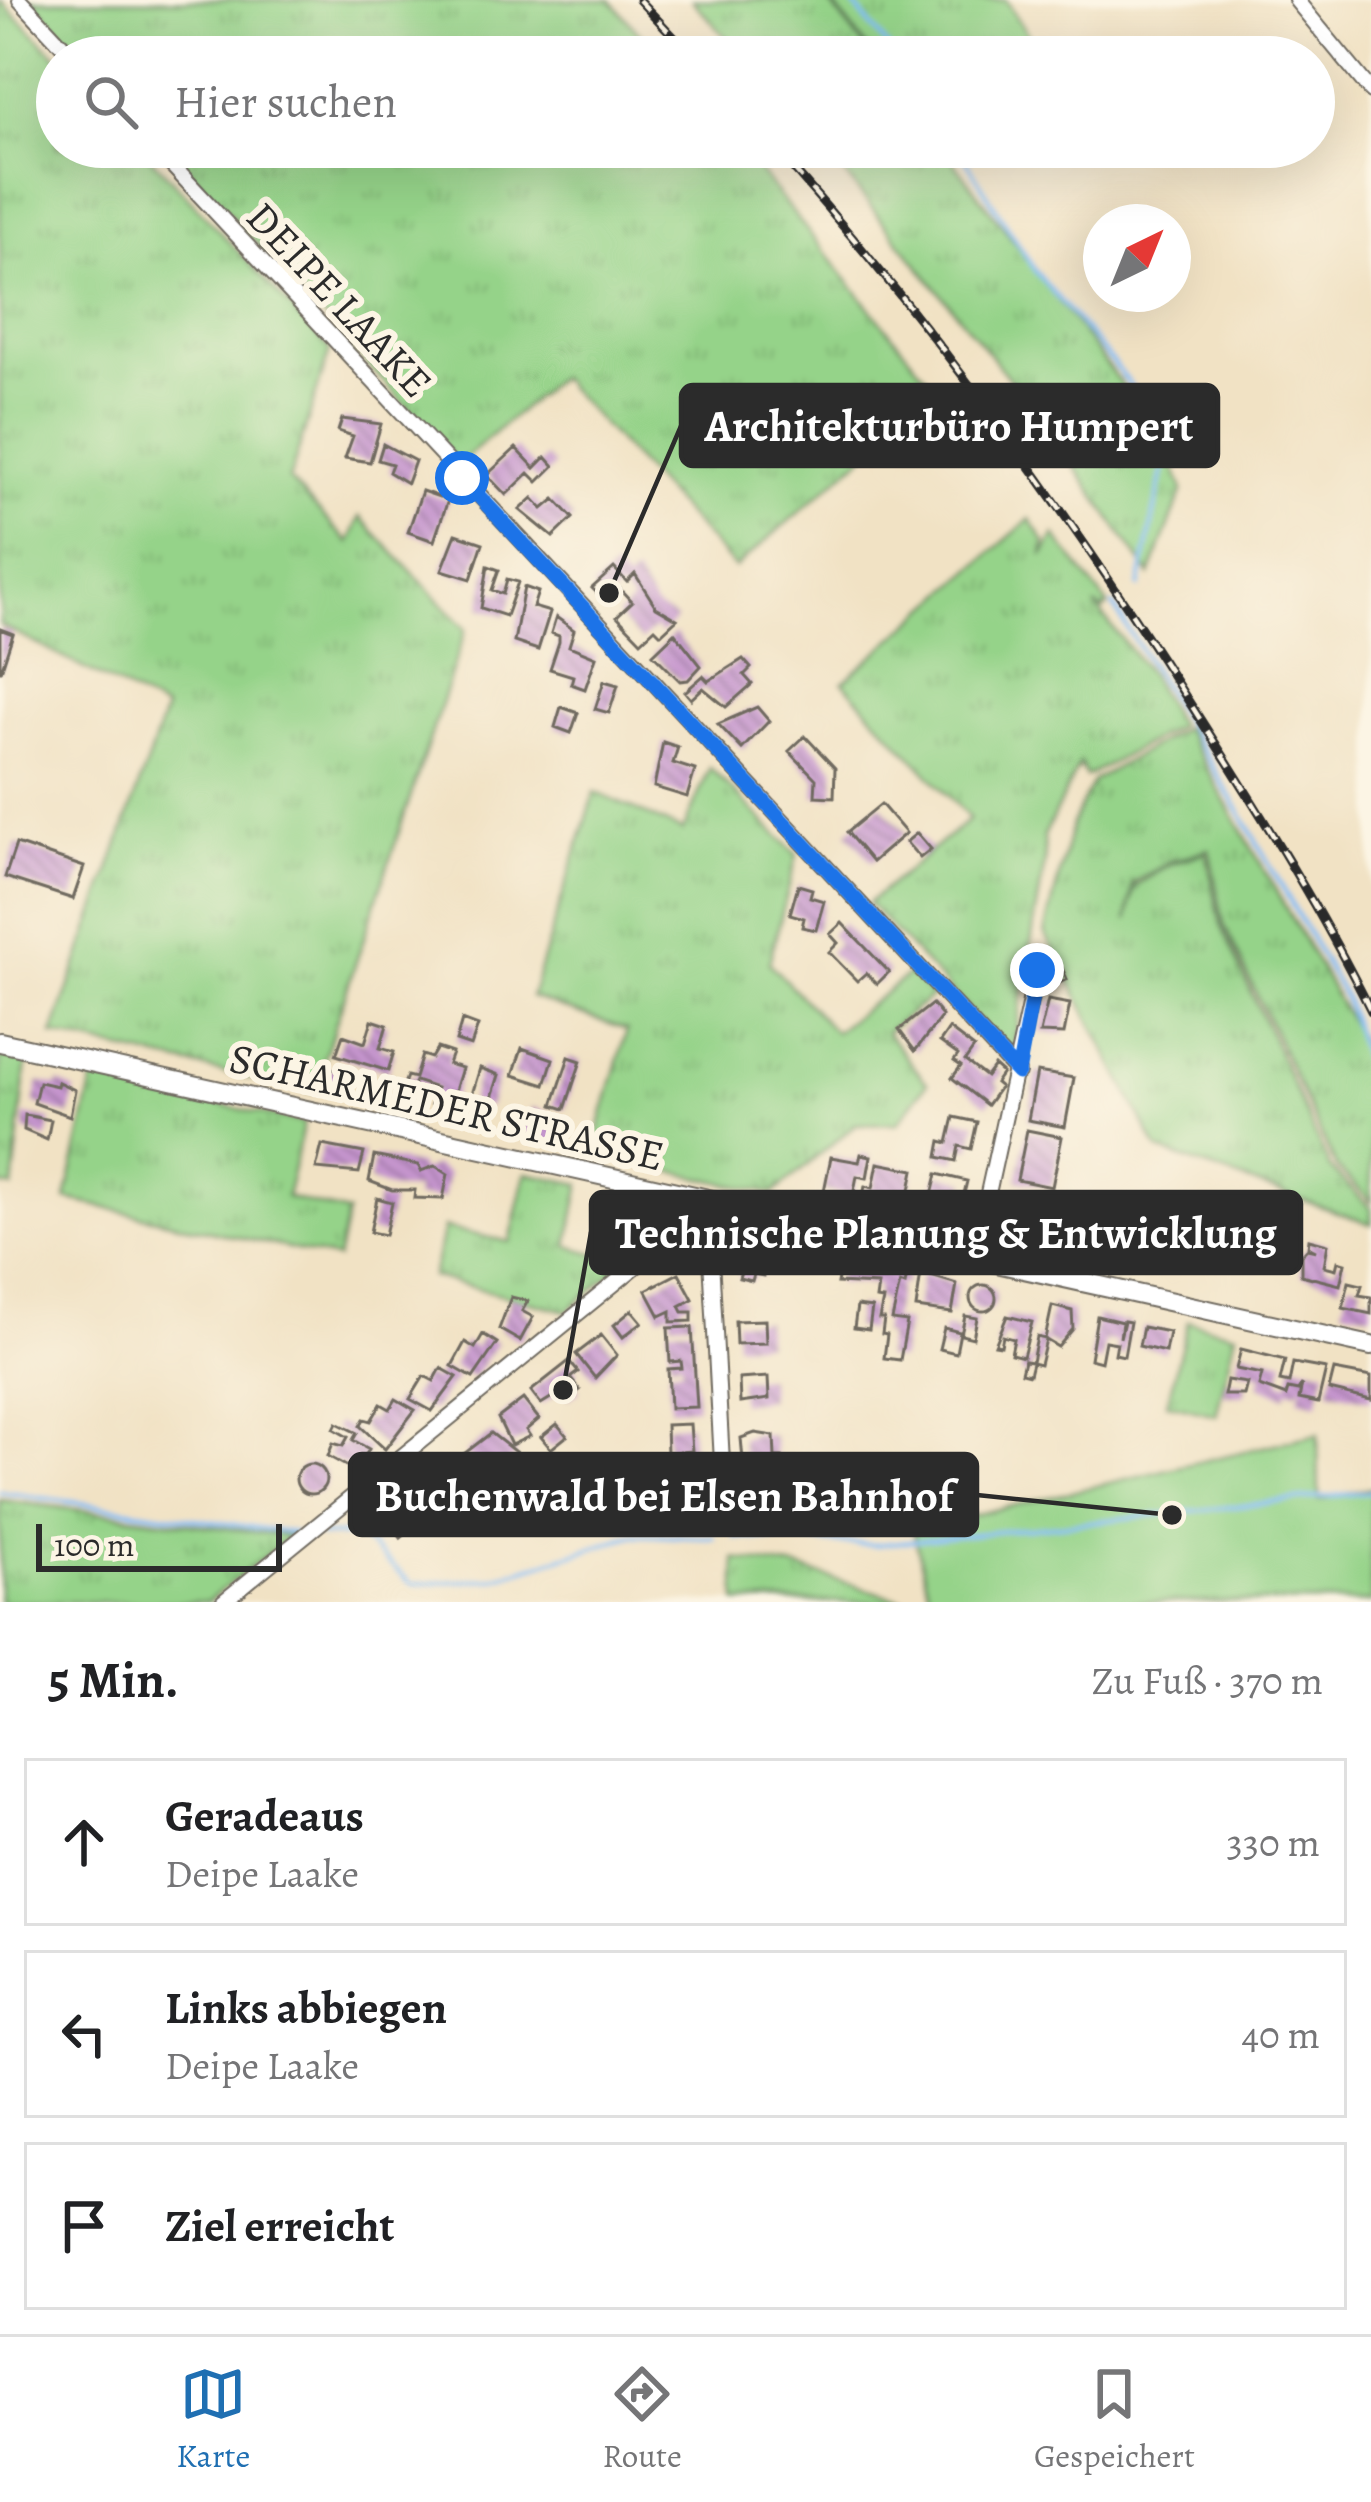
<!DOCTYPE html>
<html lang="de">
<head>
<meta charset="utf-8">
<style>
	body { margin:0; font-family:Alegreya,serif; background:#f6f6f6; color:#202124 }
	.compass { position:absolute; left:1083px; top:204px; width:108px; height:108px; border-radius:50%; background:#fff; box-shadow:0 12px 48px #0002; rotate:43deg }
	.scale { position:absolute; left:36px; bottom:30px; width:246px; box-sizing:border-box; padding-left:12px; border:6px solid #2b2b2b; border-top:0; font-size:33px; line-height:42px; white-space:nowrap; color:#2b2b2b; -webkit-text-stroke:9px #fcf5e5; paint-order:stroke }
	.stop { position:absolute; width:36px; height:36px; margin:-27px; border:9px solid #1a73e8; border-radius:50%; background:#fff }
	.stop.end { background:#1a73e8; border-color:#fff; box-shadow:0 3px 12px #0008 }
	.list { margin:0; padding:0; list-style:none }
	h2 { display:flex; justify-content:space-between; align-items:center; height:156px; margin:0; padding:0 48px; font-size:51px }
	h2 small { font-size:39px; font-weight:400; color:#757577 }
	.list li { display:grid; grid-template-columns:78px 1fr auto; gap:36px; align-items:center; box-sizing:border-box; height:168px; margin:0 24px 24px; padding:0 24px; border:3px solid #e0e0e0; border-radius:0px }
	.list b { display:block; font-size:45px; white-space:nowrap }
	.list p { margin:0; font-size:39px; white-space:nowrap; color:#757577 }
	.list em { font-size:39px; font-style:normal; color:#757577 }
	.icon { flex:none; width:66px; height:66px; fill:none; stroke:currentColor; stroke-width:2; stroke-linecap:round; stroke-linejoin:round }
	.map { position:relative; flex:none; width:1371px; height:1602px; overflow:hidden }
	.search { position:absolute; background:#fff; box-shadow:0 12px 48px #0002; left:36px; right:36px; top:36px; height:132px; display:flex; align-items:center; gap:30px; box-sizing:border-box; padding:0 42px; border-radius:66px; color:#757577; font-size:45px }
	.sheet { height:732px; background:#fff }
	nav { display:flex; justify-content:space-around; align-items:center; box-sizing:border-box; height:168px; border-top:3px solid #e0e0e0; background:#fff; font-size:33px; color:#757577 }
	nav a { display:grid; justify-items:center; gap:6px }
	nav .on { color:#1f6fb2 }
	.map>svg:first-child { display:block }
</style>
</head>
<body>
<div class="map">
<svg width="1371" height="1602" viewBox="0 0 1371 1602">
	<defs>
		<pattern id="grass-tufts" width="24" height="20" patternUnits="userSpaceOnUse" patternTransform="scale(3)"><rect width="24" height="20" fill="#95d389"/><path d="M3 7l-1-3M5 7V3M7 7l1-3M15 17l-1-3M17 17v-4M19 17l1-3" fill="none" stroke="#81b576"/></pattern>
		<pattern id="building-back-hatch" width="6" height="6" patternUnits="userSpaceOnUse" patternTransform="scale(3)"><rect width="6" height="6" fill="#c594cd"/><path d="M-1 5l2 2M0 0l6 6M5-1l2 2" fill="none" stroke="#a079a7"/></pattern>
	</defs>
	<rect width="100%" height="100%" fill="#fcf5e5"/>
	<filter id="ink" filterUnits="userSpaceOnUse"><feTurbulence type="fractalNoise" baseFrequency=".00833" numOctaves="2"/><feDisplacementMap in="SourceGraphic" scale="24" xChannelSelector="R" yChannelSelector="G"/><feConvolveMatrix kernelMatrix="1 2 1 2 8 2 1 2 1" color-interpolation-filters="sRGB"/></filter>
	<filter id="wash" filterUnits="userSpaceOnUse"><feTurbulence type="fractalNoise" baseFrequency=".004" numOctaves="4" result="noise"/><feDisplacementMap in="SourceGraphic" scale="48" xChannelSelector="R" yChannelSelector="G"/><feGaussianBlur stdDeviation="2.7" result="paint"/><feColorMatrix in="noise" values="0 0 0 0 0 0 0 0 0 0 0 0 0 0 0 0 0 1.4 0 .05"/><feComposite in="paint" operator="in"/></filter>
	<g filter="url(#wash)">
		<rect width="100%" height="100%" fill="#f1e2c4"/>
		<path fill="url(#grass-tufts)" stroke="#607f5a" stroke-width="3" d="M 0,0 L 58,57 L 57,147 L 141,147 L 330,350 L 289,480 L 349,543 L 360,517 L 466,629 L 313,1092 L 53,1035 L 165,710 L 0,625 Z
			M 32,0 L 610,0 L 661,57 L 85,57 Z
			M 692,0 L 827,0 L 872,57 L 744,57 Z
			M 830,0 L 1006,0 L 1042,57 L 993,57 L 993,52 L 977,49 L 965,57 L 875,57 Z
			M 168,147 L 739,147 L 938,391 L 735,568 L 558,377 L 459,464 Z
			M 823,147 L 943,147 L 1163,440 L 1183,490 L 1150,575 L 1041,418 Z
			M 1030,519 L 1045,542 L 1043,556 L 1055,535 L 1108,605 L 1103,610 L 1095,605 L 1149,674 L 1178,726 L 1086,777 L 1080,762 L 1044,836 L 1045,861 L 1012,1056 L 868,903 L 970,819 L 843,682 Z
			M 1184,728 L 1371,1059 L 1371,1201 L 1336,1167 L 1224,924 L 1209,849 L 1171,861 L 1133,883 L 1127,921 L 1135,886 L 1171,864 L 1206,852 L 1221,925 L 1330,1168 L 1371,1208 L 1371,1224 L 1158,1150 L 1045,933 L 1072,824 L 1093,781 Z
			M 710,768 L 797,855 L 769,963 L 835,1032 L 910,973 L 932,996 L 886,1032 L 927,1083 L 898,1123 L 856,1124 L 773,1194 L 592,1153 L 627,1030 L 531,997 L 595,792 L 683,831 Z
			M 0,1056 L 27,1062 L 13,1188 L 0,1185 Z
			M 94,1077 L 304,1123 L 286,1197 L 347,1213 L 337,1259 L 66,1199 Z
			M 526,1173 L 581,1184 L 568,1246 L 609,1257 L 618,1268 L 567,1311 L 432,1277 L 444,1228 L 510,1242 Z
			M 1188,1321 L 1236,1333 L 1216,1415 L 1167,1403 Z
			M 0,1500 L 290,1536 L 207,1602 L 0,1602 Z
			M 735,1559 L 797,1568 L 909,1602 L 737,1602 Z"/>
		<path fill="#95d389" stroke="#607f5a" stroke-width="3" d="M 1318,1434 L 1319,1500 L 1371,1488 L 1371,1602 L 931,1602 L 913,1529 Z"/>
		<g fill="none" stroke-linecap="round" stroke-linejoin="round">
			<path stroke="#82bdf4" stroke-width="4.5" d="M 850,0 L 896,57
				M 958,147 L 1035,271 L 1127,380 L 1167,451 L 1139,587
				M 1113,605 L 1239,810 L 1345,999 L 1371,1083
				M 0,1492 L 294,1533
				M 321,1536 L 358,1535 L 412,1584 L 492,1579 L 634,1535 L 714,1538
				M 735,1537 L 873,1545 L 1371,1492"/>
		</g>
		<g id="blocks">
			<path fill="url(#building-back-hatch)" d="M 342,419 L 381,424 L 370,462 L 345,458 L 353,436 L 338,431 Z
				M 383,444 L 415,461 L 407,483 L 389,472 L 392,464 L 378,460 Z
				M 516,448 L 535,468 L 546,457 L 554,466 L 538,482 L 529,473 L 506,495 L 487,475 Z
				M 422,491 L 448,500 L 434,541 L 408,532 Z
				M 533,498 L 543,509 L 555,499 L 573,518 L 553,537 L 520,510 Z
				M 456,534 L 483,543 L 471,579 L 442,570 Z
				M 488,566 L 499,570 L 492,590 L 503,594 L 507,579 L 518,582 L 506,616 L 481,608 Z
				M 614,568 L 627,582 L 635,574 L 656,607 L 677,619 L 661,634 L 655,628 L 641,641 L 617,616 L 632,602 L 620,589 L 606,602 L 592,588 Z
				M 524,587 L 538,592 L 533,607 L 550,612 L 538,650 L 514,642 Z
				M 556,617 L 574,630 L 569,646 L 596,657 L 585,689 L 571,684 L 573,676 L 550,669 L 559,642 L 559,636 L 551,633 Z
				M 0,629 L 13,634 L 1,671 L 0,671 Z
				M 675,633 L 701,666 L 688,680 L 680,681 L 653,654 Z
				M 743,659 L 751,668 L 744,675 L 752,684 L 726,707 L 703,688 L 691,699 L 685,692 L 703,676 L 708,681 Z
				M 604,681 L 618,685 L 609,713 L 595,709 Z
				M 561,707 L 578,713 L 571,733 L 555,727 Z
				M 757,707 L 769,721 L 742,749 L 718,724 Z
				M 805,736 L 835,768 L 834,797 L 815,796 L 816,779 L 789,751 Z
				M 663,742 L 678,747 L 673,763 L 695,770 L 687,797 L 654,787 Z
				M 881,804 L 906,833 L 872,862 L 847,832 Z
				M 917,833 L 931,849 L 920,858 L 906,842 Z
				M 16,844 L 84,867 L 73,899 L 5,877 Z
				M 798,885 L 812,889 L 810,897 L 824,901 L 816,930 L 802,927 L 804,918 L 790,914 Z
				M 842,923 L 889,972 L 877,984 L 866,973 L 857,981 L 829,952 L 838,943 L 830,934 Z
				M 1061,966 L 1067,979 L 1053,986 L 1046,973 Z
				M 1048,1000 L 1070,1004 L 1064,1034 L 1040,1033 Z
				M 932,1004 L 942,1016 L 915,1051 L 899,1030 Z
				M 372,1020 L 387,1025 L 380,1048 L 394,1052 L 388,1071 L 336,1055 L 343,1035 L 365,1043 Z
				M 462,1020 L 478,1026 L 471,1046 L 456,1041 Z
				M 949,1029 L 974,1048 L 965,1061 L 986,1077 L 994,1066 L 1002,1073 L 995,1083 L 1000,1087 L 987,1105 L 952,1078 L 961,1066 L 954,1061 L 958,1055 L 940,1042 Z
				M 437,1048 L 452,1053 L 448,1064 L 462,1068 L 449,1110 L 431,1104 L 436,1088 L 415,1081 L 410,1095 L 401,1092 L 407,1076 L 415,1078 L 422,1055 L 431,1058 Z
				M 522,1048 L 553,1059 L 545,1085 L 513,1075 Z
				M 569,1057 L 581,1061 L 565,1109 L 553,1105 Z
				M 329,1068 L 345,1073 L 340,1088 L 324,1083 Z
				M 480,1068 L 499,1075 L 489,1107 L 470,1101 Z
				M 1037,1072 L 1074,1078 L 1065,1127 L 1028,1120 Z
				M 39,1082 L 57,1086 L 58,1082 L 75,1090 L 70,1116 L 34,1103 Z
				M 532,1107 L 571,1121 L 563,1146 L 523,1132 Z
				M 25,1115 L 51,1120 L 47,1140 L 24,1130 Z
				M 954,1117 L 977,1122 L 971,1149 L 959,1146 L 956,1161 L 938,1157 L 941,1141 L 948,1143 Z
				M 1027,1130 L 1062,1137 L 1052,1187 L 1017,1180 Z
				M 322,1145 L 364,1153 L 359,1173 L 316,1169 Z
				M 861,1154 L 871,1156 L 867,1178 L 857,1176 L 853,1196 L 824,1191 L 831,1157 L 859,1162 Z
				M 374,1156 L 418,1165 L 421,1171 L 435,1166 L 448,1174 L 443,1199 L 414,1198 L 415,1190 L 392,1190 L 369,1181 Z
				M 878,1163 L 914,1170 L 909,1195 L 916,1197 L 913,1211 L 862,1201 L 865,1186 L 873,1188 Z
				M 937,1174 L 967,1181 L 958,1219 L 928,1212 Z
				M 377,1198 L 392,1202 L 385,1235 L 370,1232 Z
				M 743,1232 L 768,1238 L 763,1276 L 754,1274 L 752,1281 L 739,1278 L 741,1271 L 734,1269 Z
				M 1309,1239 L 1328,1244 L 1324,1266 L 1336,1269 L 1338,1261 L 1345,1263 L 1340,1285 L 1301,1275 L 1301,1255 L 1307,1249 L 1316,1251 L 1308,1247 Z
				M 843,1254 L 903,1268 L 907,1275 L 905,1285 L 900,1283 L 892,1320 L 907,1322 L 900,1360 L 884,1358 L 887,1335 L 882,1334 L 884,1319 L 879,1319 L 883,1300 L 876,1299 L 878,1285 L 837,1283 Z
				M 679,1273 L 693,1299 L 680,1306 L 683,1312 L 692,1312 L 692,1321 L 671,1322 L 671,1311 L 660,1316 L 646,1290 Z
				M 921,1273 L 957,1284 L 952,1313 L 916,1308 Z
				M 1349,1282 L 1362,1285 L 1359,1295 L 1371,1297 L 1371,1314 L 1343,1308 Z
				M970 1298a13 13 0 1 1 26 0a13 13 0 1 1-26 0Z
				M 511,1297 L 528,1301 L 522,1311 L 533,1317 L 520,1341 L 499,1329 Z
				M 857,1306 L 872,1308 L 869,1330 L 854,1328 Z
				M 1052,1306 L 1072,1311 L 1073,1329 L 1058,1347 L 1046,1340 L 1040,1365 L 1032,1363 L 1029,1375 L 1021,1373 L 1024,1361 L 1032,1362 L 1037,1337 L 1045,1339 Z
				M 632,1310 L 642,1322 L 623,1337 L 614,1325 Z
				M 965,1316 L 977,1318 L 973,1338 L 961,1335 Z
				M 1007,1316 L 1032,1322 L 1023,1357 L 1011,1354 L 1014,1339 L 1003,1336 L 1001,1346 L 995,1345 Z
				M 1097,1316 L 1122,1322 L 1120,1338 L 1124,1321 L 1130,1322 L 1124,1356 L 1115,1354 L 1117,1343 L 1105,1341 L 1101,1362 L 1090,1359 Z
				M 765,1320 L 766,1343 L 736,1344 L 735,1321 Z
				M 692,1327 L 697,1407 L 670,1408 L 668,1369 L 682,1368 L 681,1361 L 670,1362 L 668,1328 Z
				M 1143,1327 L 1169,1332 L 1165,1352 L 1139,1346 Z
				M 944,1328 L 960,1332 L 956,1353 L 939,1349 Z
				M 483,1334 L 497,1343 L 473,1378 L 452,1366 L 465,1342 L 475,1348 Z
				M 601,1335 L 617,1355 L 595,1378 L 576,1354 Z
				M 1241,1349 L 1285,1360 L 1280,1381 L 1289,1383 L 1293,1363 L 1326,1369 L 1318,1403 L 1299,1399 L 1302,1384 L 1298,1391 L 1288,1389 L 1286,1396 L 1259,1386 L 1262,1374 L 1236,1369 Z
				M 569,1361 L 578,1372 L 570,1378 L 580,1390 L 569,1399 L 562,1391 L 541,1404 L 531,1391 Z
				M 441,1368 L 457,1377 L 432,1411 L 410,1399 L 424,1376 L 434,1381 Z
				M 1334,1370 L 1371,1377 L 1371,1400 L 1329,1390 Z
				M 768,1377 L 769,1399 L 740,1403 L 739,1379 Z
				M 1227,1380 L 1247,1383 L 1244,1395 L 1224,1395 Z
				M 396,1399 L 415,1410 L 385,1449 L 360,1426 L 364,1419 L 371,1421 L 381,1404 L 390,1409 Z
				M 523,1399 L 539,1419 L 526,1430 L 530,1436 L 511,1445 L 498,1418 Z
				M 337,1423 L 357,1433 L 353,1440 L 369,1449 L 357,1472 L 328,1456 L 333,1443 L 343,1446 L 348,1437 L 334,1429 Z
				M 557,1424 L 567,1436 L 551,1449 L 541,1437 Z
				M 690,1424 L 692,1451 L 667,1453 L 666,1425 Z
				M 491,1433 L 518,1454 L 491,1476 L 465,1453 Z
				M 755,1433 L 774,1436 L 775,1457 L 782,1457 L 782,1469 L 793,1468 L 794,1492 L 765,1493 L 764,1459 L 743,1460 L 741,1438 Z
				M296 1479a15 15 0 1 1 30 0a15 15 0 1 1-30 0Z
				M 399,1498 L 414,1513 L 423,1506 L 437,1523 L 427,1532 L 419,1523 L 401,1538 L 382,1512 Z"/>
		</g>
	</g>
	<g filter="url(#ink)">
		<use href="#blocks" fill-opacity="0" stroke="#706b61" stroke-width="3"/>
		<g fill="none" stroke-linecap="round" stroke-linejoin="round">
			<defs>
				<path id="minor" d="M 20,0 L 73,57
					M 1296,0 L 1371,91
					M 155,147 L 1018,1073
					M 708,1202 L 723,1481
					M 973,1262 L 1037,969
					M 223,1602 L 695,1218 L 708,1202"/>
				<path id="tertiary" d="M 0,1042 L 1371,1346"/>
			</defs>
			<use href="#minor" stroke="#706b61" stroke-width="18"/>
			<use href="#tertiary" stroke="#706b61" stroke-width="22"/>
			<use href="#minor" stroke="#fff" stroke-width="14"/>
			<use href="#tertiary" stroke="#fff" stroke-width="18"/>
			<defs>
				<path id="rail" d="M 639,0 L 693,57
					M 774,147 C 933,324 1073,518 1200,719 C 1260,813 1321,910 1371,1011"/>
			</defs>
			<use href="#rail" stroke="#2b2b2b" stroke-width="9"/>
			<use href="#rail" stroke="#fcf5e5" stroke-width="4.5" stroke-dasharray="14" stroke-linecap="butt"/>
		</g>
	</g>
	<g fill="none" stroke-linecap="round" stroke-linejoin="round" filter="url(#ink)">
		<path stroke="#1a73e8" stroke-width="15" d="M 462,478 L 1018,1073 L 1037,970"/>
	</g>
	<g text-anchor="middle" stroke-width="12" stroke-linejoin="round" paint-order="stroke">
		<g font-size="42" fill="#2b2b2b" stroke="#fcf5e5">
			<text transform="translate(340 299) rotate(47)" y="15">DEIPE LAAKE</text>
			<text transform="translate(447 1106) rotate(13)" y="15">SCHARMEDER STRASSE</text>
		</g>
	</g>
	<path fill="none" stroke="#2b2b2b" stroke-width="4.5" d="M609 593L681 426M563 1390L591 1232M1172 1515L977 1495"/>
	<g fill="#2b2b2b" stroke="#fcf5e5" stroke-width="4.5">
		<circle cx="609" cy="593" r="12"/>
		<circle cx="563" cy="1390" r="12"/>
		<circle cx="1172" cy="1515" r="12"/>
	</g>
	<g fill="#2b2b2b" stroke="#2b2b2b" stroke-width="4.5">
		<rect x="681" y="385" width="537" height="81" rx="12"/>
		<rect x="591" y="1192" width="710" height="81" rx="12"/>
		<rect x="350" y="1454" width="627" height="81" rx="12"/>
	</g>
	<g font-size="45" text-anchor="middle" font-weight="bold" fill="#fff">
		<text x="949" y="441">Architekturbüro Humpert</text>
		<text x="946" y="1248">Technische Planung &amp; Entwicklung</text>
		<text x="664" y="1511">Buchenwald bei Elsen Bahnhof</text>
	</g>
</svg>
<svg class="compass" viewBox="-18 -18 36 36"><path d="M0-13l5 13h-10z" fill="#e53935"/><path d="M0 13l5-13h-10z" fill="#757577"/></svg>
<div class="scale">100 m</div>
<div class="stop" style="left:462px;top:478px"></div>
<div class="stop end" style="left:1037px;top:970px"></div>
<div class="search"><svg class="icon" aria-label="search" viewBox="0 0 24 24"><circle cx="10" cy="10" r="6"/><path d="M15 15l6 6"/></svg>Hier suchen</div>
</div>
<section class="sheet">
<h2>5 Min.<small>Zu Fuß · 370 m</small></h2>
<ul class="list">
<li><svg class="icon" aria-label="ahead" viewBox="0 0 24 24"><path d="M12 20V5M6 11l6-6 6 6"/></svg><div><b>Geradeaus</b><p>Deipe Laake</p></div><em>330 m</em></li>
<li><svg class="icon" aria-label="left" viewBox="0 0 24 24"><path d="M17 20v-9H6M10 6l-5 5 5 5"/></svg><div><b>Links abbiegen</b><p>Deipe Laake</p></div><em>40 m</em></li>
<li><svg class="icon" aria-label="arrive" viewBox="0 0 24 24"><path d="M6 21V4h12l-3 4 3 4H6"/></svg><div><b>Ziel erreicht</b></div></li>
</ul>
</section>
<nav>
<a class="on"><svg class="icon" aria-label="map" viewBox="0 0 24 24"><path d="M3 6l6-2 6 2 6-2v14l-6 2-6-2-6 2zM9 4v14M15 6v14"/></svg>Karte</a>
<a><svg class="icon" aria-label="directions" viewBox="0 0 24 24"><path d="M12 3l9 9-9 9-9-9zM9 14v-3h6M13 9l2 2-2 2"/></svg>Route</a>
<a><svg class="icon" aria-label="saved" viewBox="0 0 24 24"><path d="M7 4h10v16l-5-4-5 4z"/></svg>Gespeichert</a>
</nav>
</body>
</html>
